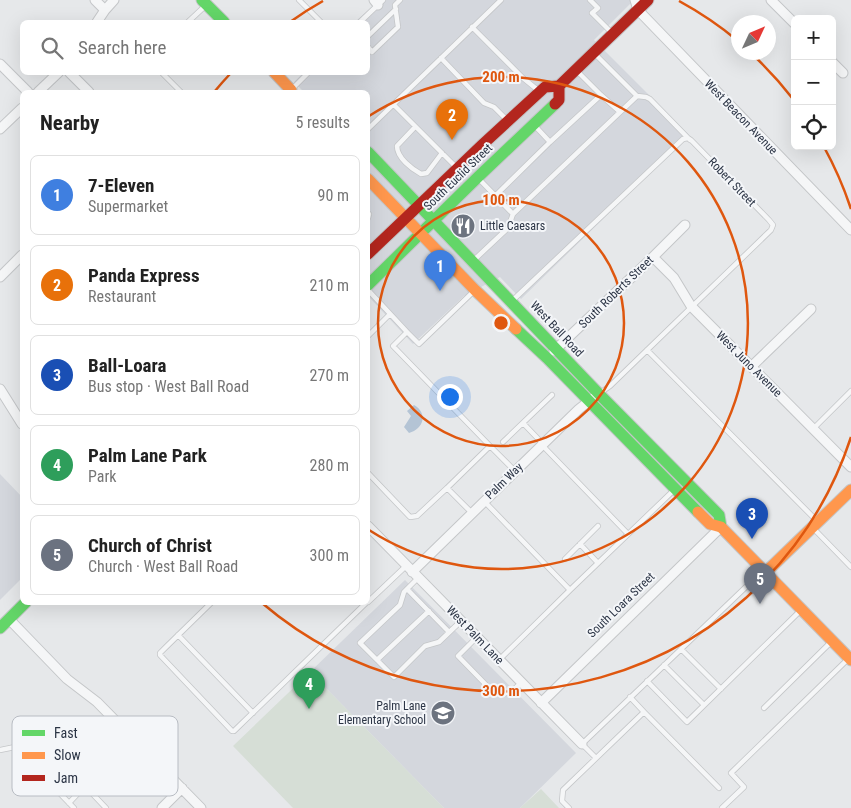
<!DOCTYPE html>
<html lang="en">
<head>
<meta charset="utf-8">
<style>
	body { margin:0; font-family:"Roboto Condensed",sans-serif; background:#f6f6f6; color:#222 }
	.controls { position:absolute; right:15px; top:15px; display:grid; overflow:hidden; border-radius:8px; box-shadow:0 5px 20px #0002 }
	.controls button { width:45px; height:45px; display:grid; place-items:center; padding:0; border:0; border-bottom:1px solid #e0e0e0; background:#fff; color:#222; font:25px sans-serif }
	.compass { position:absolute; left:731px; top:15px; width:45px; height:45px; border-radius:50%; background:#fff; box-shadow:0 5px 20px #0002; rotate:46deg }
	.you { position:absolute; left:449px; top:396px; width:18px; height:18px; margin:-12px; border:4px solid #fff; border-radius:50%; background:#1a73e8; box-shadow:0 0 0 8px #1a73e833 }
	.badge { display:grid; place-items:center; width:32px; height:32px; border-radius:50%; background:#b45309; color:#fff; font-size:16px; font-weight:700 }
	.pin { position:absolute; translate:-50% -41px; filter:drop-shadow(0 1px 2px #0008) }
	.pin::after { content:''; position:absolute; top:26px; width:18px; height:15px; background:inherit; clip-path:polygon(0 0,100% 0,50% 100%) }
	.list { margin:0; padding:0; list-style:none }
	h2 { display:flex; justify-content:space-between; align-items:center; height:65px; margin:0; padding:0 20px; font-size:21px }
	h2 small { font-size:16px; font-weight:400; color:#767676 }
	.list li { display:grid; grid-template-columns:32px 1fr auto; gap:15px; align-items:center; box-sizing:border-box; height:80px; margin:0 10px 10px; padding:0 10px; border:1px solid #e0e0e0; border-radius:8px }
	.list b { display:block; font-size:19px; white-space:nowrap }
	.list p { margin:0; font-size:16px; white-space:nowrap; color:#767676 }
	.list em { font-size:16px; font-style:normal; color:#767676 }
	.icon { flex:none; width:28px; height:28px; fill:none; stroke:currentColor; stroke-width:2; stroke-linecap:round; stroke-linejoin:round }
	.map { position:relative; flex:none; width:851px; height:808px; overflow:hidden }
	.search { position:absolute; background:#fff; box-shadow:0 5px 20px #0002; left:20px; top:20px; width:350px; height:55px; display:flex; align-items:center; gap:12px; box-sizing:border-box; padding:0 18px; border-radius:8px; color:#767676; font-size:19px }
	.panel { position:absolute; background:#fff; box-shadow:0 5px 20px #0002; left:20px; top:90px; width:350px; height:515px; border-radius:8px }
	.map>svg:first-child { display:block }
</style>
</head>
<body>
<div class="map">
<svg width="851" height="808" viewBox="0 0 851 808">
	<rect width="100%" height="100%" fill="#e6e8ea"/>
	<path fill="#d4d7dd" d="M 379,0 L 634,0 L 594,40 L 689,135 L 521,299 L 500,277 L 464,296 L 413,344 L 368,296 L 368,92 L 304,92 L 294,82 L 303,73 L 368,72 L 368,22 L 355,22 Z
		M 0,474 L 22,497 L 22,578 L 0,600 Z
		M 405,580 L 576,753 L 520,808 L 444,808 L 310,672 Z"/>
	<path fill="#d6ded6" d="M 310,672 L 444,808 L 293,808 L 233,746 Z
		M 541,789 L 559,808 L 520,808 Z"/>
	<path fill="#b4c4d5" d="M 414,405 C 428,413 424,429 409,433 L 404,427 L 411,416 L 407,411 Z"/>
	<g fill="none" stroke-linecap="round" stroke-linejoin="round">
		<defs>
			<path id="lane" d="M 299,0 L 321,22
				M 590,0 L 598,8 L 592,13 L 610,31
				M 188,22 L 204,7
				M 360,22 L 383,0
				M 472,27 L 523,78 L 539,91
				M 368,36 L 396,9
				M 368,47 L 372,52 L 398,27 L 395,5 L 400,0
				M 441,58 L 484,103 L 494,107 L 507,120
				M 161,72 L 181,92
				M 294,87 L 309,72
				M 601,95 L 620,112
				M 637,96 L 646,97 L 650,99 L 690,140
				M 393,104 L 456,167
				M 415,127 L 397,146 C 397,158 412,169 421,174 L 427,173 L 442,153
				M 368,129 L 501,0
				M 550,142 L 601,95 L 577,71
				M 479,179 L 513,214
				M 495,196 L 550,142 L 536,127
				M 368,213 L 369,214 L 368,218
				M 474,260 L 508,228 L 513,214 L 637,96 L 595,54
				M 368,290 L 407,332 L 393,346 L 490,446 L 447,488 L 472,513
				M 513,300 L 683,139 L 688,138 L 691,140 L 769,220 L 773,225 L 771,230 L 610,386 L 600,393
				M 407,332 L 419,344 L 474,291
				M 368,336 L 390,314
				M 647,350 L 817,521
				M 523,423 L 543,444
				M 813,429 L 851,391
				M 503,442 L 552,395
				M 542,445 L 628,534
				M 490,446 L 515,471
				M 368,473 L 410,517 L 417,516 L 447,488
				M 484,501 L 570,590
				M 813,528 L 851,567
				M 580,544 L 598,563
				M 565,559 L 598,526
				M 418,578 L 404,592 L 400,605 L 360,643 L 394,677 L 425,646 L 439,642 L 461,621
				M 407,589 L 449,632
				M 212,602 L 166,647 L 160,653 L 160,655 L 232,731 L 234,731 L 367,602
				M 368,602 L 406,566
				M 178,635 L 253,713
				M 477,637 L 458,656 L 493,692 L 502,694 L 511,692 L 521,683
				M 681,649 L 721,689
				M 377,660 L 429,611
				M 499,660 L 570,590 L 674,490
				M 664,665 L 704,705
				M 647,681 L 687,722 L 799,612
				M 630,697 L 644,712
				M 764,708 L 830,643
				M 0,750 L 15,747 L 74,808
				M 596,758 L 582,744 L 750,583 L 763,575
				M 69,803 L 85,786 L 106,808
				M 569,808 L 562,801 L 563,790 L 644,712 L 719,788
				M 722,808 L 744,787 L 731,773 L 847,660"/>
			<path id="street" d="M 95,0 L 105,10
				M 374,0 L 378,5
				M 635,0 L 638,10 L 851,230
				M 771,0 L 795,24
				M 97,22 L 105,10 L 114,0
				M 832,62 L 843,73
				M 0,64 L 28,92
				M 69,72 L 89,92
				M 38,92 L 59,72
				M 0,129 L 22,108
				M 653,257 L 674,278 L 691,306 L 851,467
				M 0,277 L 22,255
				M 554,351 L 653,257 L 685,225
				M 752,366 L 811,309
				M 0,389 L 22,424
				M 368,526 L 582,744
				M 412,572 L 579,409 L 593,398
				M 9,619 L 67,679 L 97,702 L 201,808
				M 541,703 L 721,527
				M 162,808 L 182,788"/>
			<path id="fast" d="M 202,0 L 224,22
				M 368,152 L 599,394 L 719,515 L 721,527
				M 368,285 L 478,177 L 555,104
				M 516,329 L 547,358 L 698,512
				M 0,628 L 26,602"/>
			<path id="slow" d="M 274,72 L 291,90 L 291,92
				M 368,179 L 475,290 L 516,329
				M 698,512 L 710,524 L 721,527 L 851,660
				M 766,572 L 851,490"/>
			<path id="jam" d="M 555,104 L 559,100 L 559,86 L 648,0
				M 368,254 L 482,145 L 545,87 L 559,86"/>
		</defs>
		<use href="#lane" stroke="#c4c6c8" stroke-width="6"/>
		<use href="#street" stroke="#c4c6c8" stroke-width="11"/>
		<use href="#fast" stroke="#c4c6c8" stroke-width="13"/>
		<use href="#slow" stroke="#c4c6c8" stroke-width="13"/>
		<use href="#jam" stroke="#c4c6c8" stroke-width="13"/>
		<use href="#lane" stroke="#f5f6f7" stroke-width="4.5"/>
		<use href="#street" stroke="#f5f6f7" stroke-width="9"/>
		<use href="#fast" stroke="#63d668" stroke-width="11"/>
		<use href="#slow" stroke="#ff974d" stroke-width="11"/>
		<use href="#jam" stroke="#b3261e" stroke-width="11"/>
	</g>
	<g fill="none" stroke="#df570f" stroke-width="2.5">
		<circle cx="501" cy="323" r="123"/>
		<path d="M369 116A246 246 0 1 1 369 530"/>
		<path d="M851 437A368 368 0 0 1 262 603M215 91A368 368 0 0 1 230 74M290 22A368 368 0 0 1 323 1M679 1A368 368 0 0 1 738 41M752 54A368 368 0 0 1 793 99M824 147A368 368 0 0 1 851 209"/>
	</g>
	<defs>
		<symbol id="restaurant-disc" viewBox="-11 -11 22 22"><circle r="9.5" fill="#6c737f" stroke="#f4f6f9"/><path d="M-5-6h1v4h1v-4h1v4h1v-4h1v5L-1.5 .5V6h-2V.5L-5-1ZM5-6V6H3V1.5H1.5Q1.5-4 5-6Z" fill="#fff"/></symbol>
		<symbol id="school-disc" viewBox="-11 -11 22 22"><circle r="9.5" fill="#6c737f" stroke="#f4f6f9"/><path d="M0-5L7-2L0 1L-7-2ZM-4 1L0 2.5L4 1V4Q0 6-4 4Z" fill="#fff"/></symbol>
	</defs>
	<g fill-rule="evenodd">
		<use href="#restaurant-disc" x="449" y="212" width="28" height="28"/>
		<use href="#school-disc" x="429" y="699" width="28" height="28"/>
	</g>
	<g text-anchor="middle" stroke-width="4" stroke-linejoin="round" paint-order="stroke">
		<g font-size="12" fill="#2b3445" stroke="#f4f6f9">
			<text transform="translate(741 117) rotate(46)" y="4">West Beacon Avenue</text>
			<text transform="translate(458 177) rotate(-44)" y="4">South Euclid Street</text>
			<text transform="translate(732 182) rotate(46)" y="4">Robert Street</text>
			<text transform="translate(616 292) rotate(-44)" y="4">South Roberts Street</text>
			<text transform="translate(557 329) rotate(47)" y="4">West Ball Road</text>
			<text transform="translate(749 364) rotate(45)" y="4">West Juno Avenue</text>
			<text transform="translate(504 481) rotate(-44)" y="4">Palm Way</text>
			<text transform="translate(621 605) rotate(-44)" y="4">South Loara Street</text>
			<text transform="translate(475 635) rotate(46)" y="4">West Palm Lane</text>
		</g>
		<g font-size="12" fill="#2b3445" stroke="#f4f6f9" text-anchor="start">
			<text x="480" y="230">Little Caesars</text>
			<text x="426" y="710" text-anchor="end">Palm Lane<tspan x="426" dy="14">Elementary School</tspan></text>
		</g>
	</g>
	<rect x="12" y="716" width="166" height="80" rx="8" fill="#f4f6f9" stroke="#b8bcc3" stroke-width="1"/>
	<rect x="22" y="730" width="23" height="6" fill="#63d668"/>
	<rect x="22" y="752" width="23" height="7" fill="#ff974d"/>
	<rect x="22" y="775" width="23" height="6" fill="#b3261e"/>
	<g font-size="14" fill="#2b3445">
		<text x="54" y="738">Fast</text>
		<text x="54" y="760">Slow</text>
		<text x="54" y="783">Jam</text>
	</g>
	<circle cx="501" cy="323" r="8" fill="#df570f" stroke="#f4f6f9" stroke-width="2.5"/>
	<g font-size="15" text-anchor="middle" font-weight="bold" fill="#df570f" stroke="#f4f6f9" stroke-width="4" stroke-linejoin="round" paint-order="stroke">
		<text x="501" y="82">200 m</text>
		<text x="501" y="205">100 m</text>
		<text x="501" y="696">300 m</text>
	</g>
</svg>
<div class="controls">
<button>+</button>
<button>−</button>
<button><svg class="icon" aria-label="locate" viewBox="0 0 24 24"><circle cx="12" cy="12" r="6"/><path d="M12 2v4M12 18v4M2 12h4M18 12h4"/></svg></button>
</div>
<svg class="compass" viewBox="-18 -18 36 36"><path d="M0-13l5 13h-10z" fill="#e53935"/><path d="M0 13l5-13h-10z" fill="#767676"/></svg>
<div class="you"></div>
<div class="pin badge" style="left:440px;top:291px;background:#3f7fe0">1</div>
<div class="pin badge" style="left:452px;top:140px;background:#e8710a">2</div>
<div class="pin badge" style="left:752px;top:539px;background:#1a4fb4">3</div>
<div class="pin badge" style="left:309px;top:709px;background:#2e9e5b">4</div>
<div class="pin badge" style="left:760px;top:604px;background:#6b7280">5</div>
<div class="search"><svg class="icon" aria-label="search" viewBox="0 0 24 24"><circle cx="10" cy="10" r="6"/><path d="M15 15l6 6"/></svg>Search here</div>
<section class="panel">
<h2>Nearby<small>5 results</small></h2>
<ul class="list">
<li><span class="badge" style="background:#3f7fe0">1</span><div><b>7-Eleven</b><p>Supermarket</p></div><em>90 m</em></li>
<li><span class="badge" style="background:#e8710a">2</span><div><b>Panda Express</b><p>Restaurant</p></div><em>210 m</em></li>
<li><span class="badge" style="background:#1a4fb4">3</span><div><b>Ball-Loara</b><p>Bus stop · West Ball Road</p></div><em>270 m</em></li>
<li><span class="badge" style="background:#2e9e5b">4</span><div><b>Palm Lane Park</b><p>Park</p></div><em>280 m</em></li>
<li><span class="badge" style="background:#6b7280">5</span><div><b>Church of Christ</b><p>Church · West Ball Road</p></div><em>300 m</em></li>
</ul>
</section>
</div>
</body>
</html>
